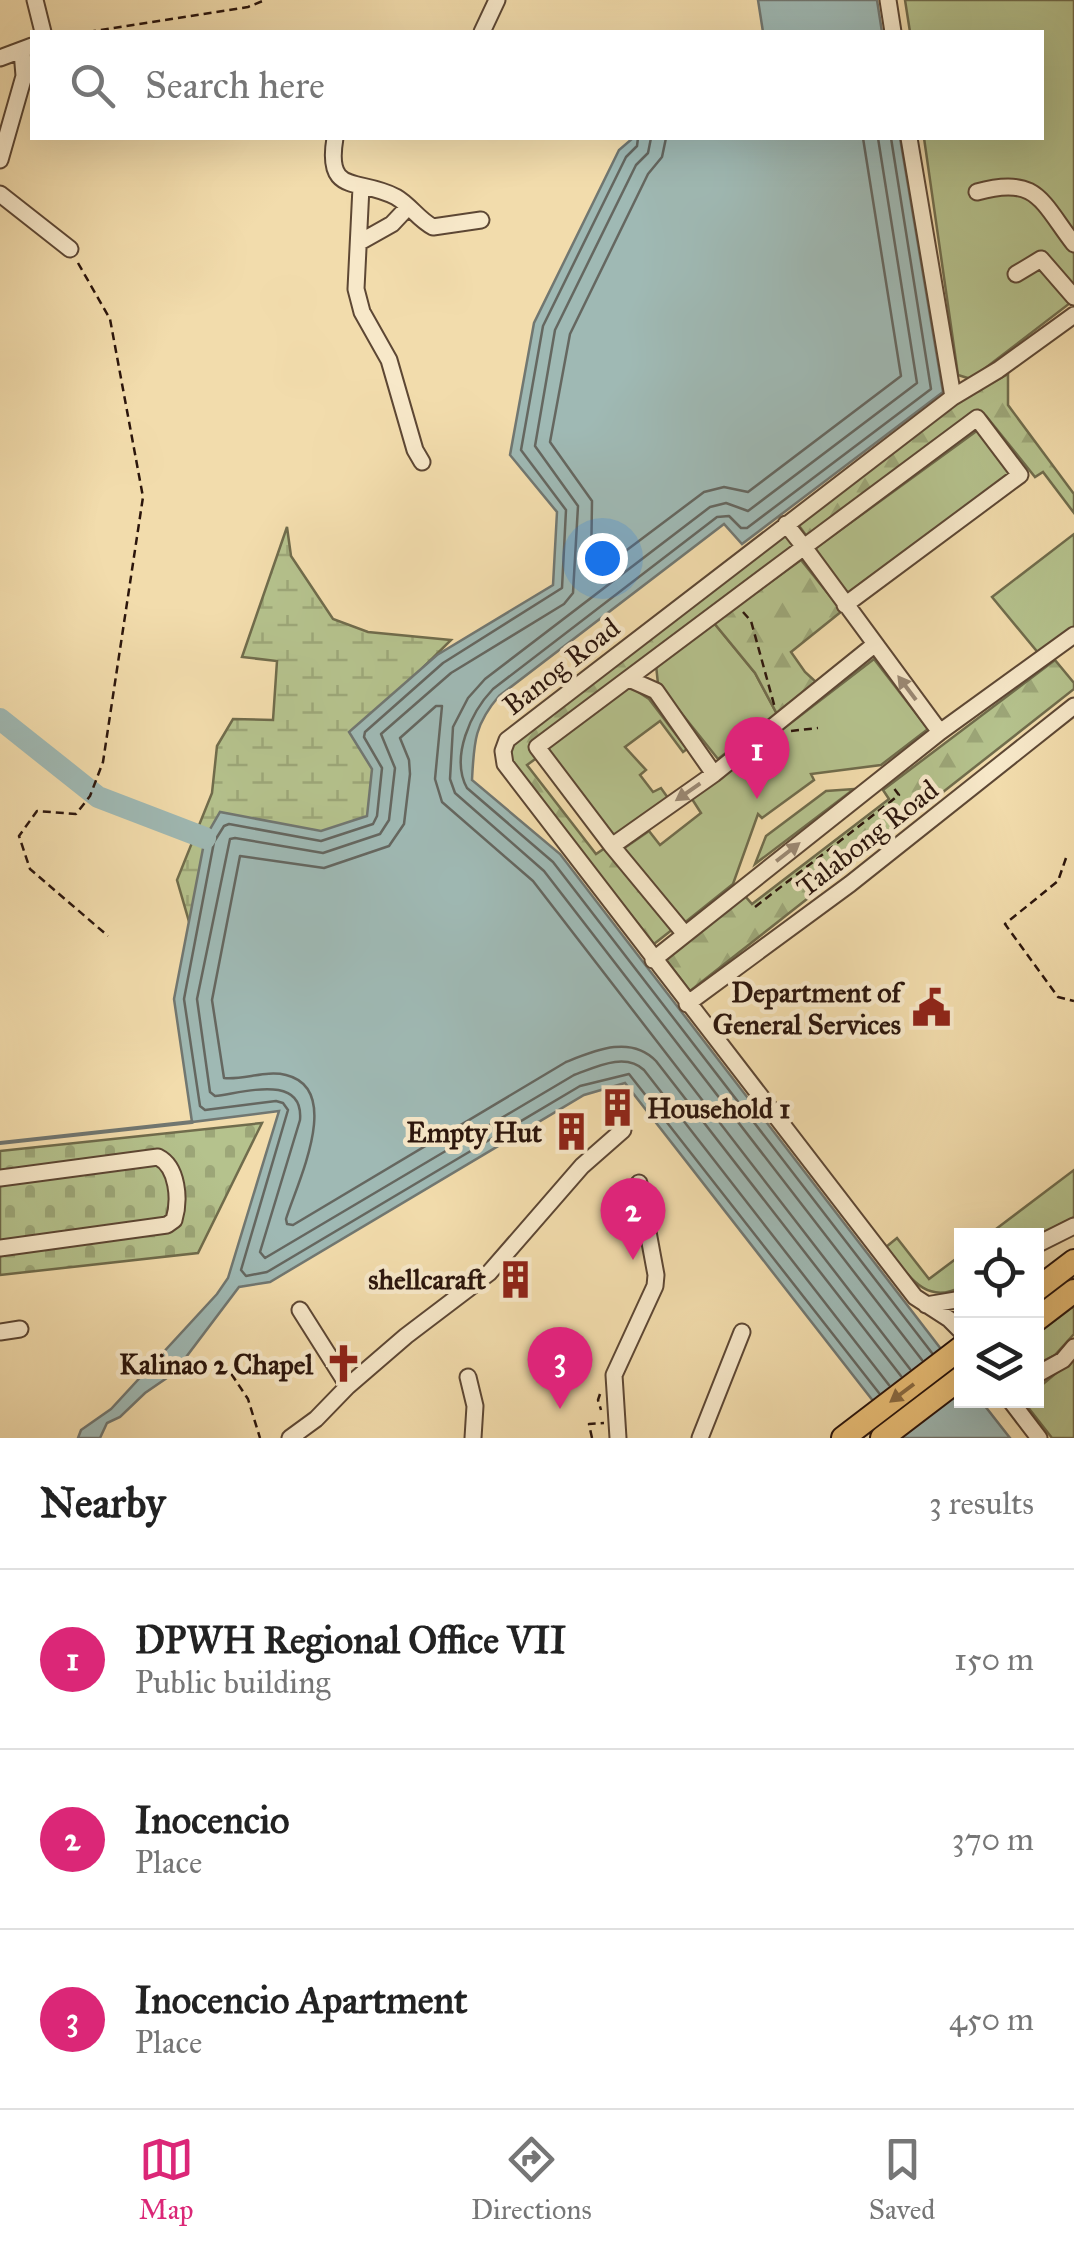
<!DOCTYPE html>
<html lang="en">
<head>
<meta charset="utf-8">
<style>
	body { margin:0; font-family:"IM FELL Great Primer",serif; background:#f2f2f2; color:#222 }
	.controls { position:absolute; right:30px; bottom:30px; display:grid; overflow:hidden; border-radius:0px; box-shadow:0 10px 40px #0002 }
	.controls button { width:90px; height:90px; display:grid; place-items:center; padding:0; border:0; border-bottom:2px solid #e0e0e0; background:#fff; color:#222; font:50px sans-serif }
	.you { position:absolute; left:602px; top:558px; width:35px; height:35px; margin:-25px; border:8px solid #fff; border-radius:50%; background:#1a73e8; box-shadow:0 0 0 15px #1a73e833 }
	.badge { display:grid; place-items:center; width:65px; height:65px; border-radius:50%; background:#db2777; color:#fff; font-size:32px; font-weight:700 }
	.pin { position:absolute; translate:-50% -82px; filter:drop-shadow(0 2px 5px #0008) }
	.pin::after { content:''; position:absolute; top:52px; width:35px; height:30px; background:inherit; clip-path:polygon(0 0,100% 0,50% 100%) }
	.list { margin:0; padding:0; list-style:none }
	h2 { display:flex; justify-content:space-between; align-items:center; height:130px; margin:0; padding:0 40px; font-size:42px }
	h2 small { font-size:32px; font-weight:400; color:#767676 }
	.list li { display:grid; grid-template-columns:65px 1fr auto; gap:30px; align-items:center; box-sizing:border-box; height:180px; padding:0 40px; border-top:2px solid #e0e0e0 }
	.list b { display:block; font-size:38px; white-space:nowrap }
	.list p { margin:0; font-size:32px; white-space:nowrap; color:#767676 }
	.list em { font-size:32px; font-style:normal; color:#767676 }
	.icon { flex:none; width:55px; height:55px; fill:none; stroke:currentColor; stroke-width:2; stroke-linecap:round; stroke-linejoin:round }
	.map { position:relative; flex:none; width:1074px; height:1438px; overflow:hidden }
	.search { position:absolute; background:#fff; box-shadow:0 10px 40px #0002; left:30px; right:30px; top:30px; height:110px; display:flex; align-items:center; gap:25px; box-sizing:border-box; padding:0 35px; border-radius:0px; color:#767676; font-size:38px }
	.sheet { height:670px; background:#fff }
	nav { display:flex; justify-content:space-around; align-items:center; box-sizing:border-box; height:140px; border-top:2px solid #e0e0e0; background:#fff; font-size:28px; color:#767676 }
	nav a { display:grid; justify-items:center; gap:5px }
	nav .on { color:#db2777 }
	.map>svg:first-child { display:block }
</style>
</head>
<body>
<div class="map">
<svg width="1074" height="1438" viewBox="0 0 1074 1438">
	<defs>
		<pattern id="forest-firs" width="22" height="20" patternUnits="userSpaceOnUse" patternTransform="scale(2.5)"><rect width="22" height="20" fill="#b5c28d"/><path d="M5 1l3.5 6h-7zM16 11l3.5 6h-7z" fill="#9ca678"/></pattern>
		<pattern id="wetland-marsh" width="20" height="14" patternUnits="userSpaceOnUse" patternTransform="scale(2.5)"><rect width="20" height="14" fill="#b5c28d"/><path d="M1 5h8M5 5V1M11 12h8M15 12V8" fill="none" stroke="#9ca678"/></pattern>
		<pattern id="cemetery-stones" width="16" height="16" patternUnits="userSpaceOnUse" patternTransform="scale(2.5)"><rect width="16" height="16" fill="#b5c28d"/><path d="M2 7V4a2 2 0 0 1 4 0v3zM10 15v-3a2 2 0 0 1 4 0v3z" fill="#9ca678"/></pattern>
	</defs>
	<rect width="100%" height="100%" fill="#f2dcac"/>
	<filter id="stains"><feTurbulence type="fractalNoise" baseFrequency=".002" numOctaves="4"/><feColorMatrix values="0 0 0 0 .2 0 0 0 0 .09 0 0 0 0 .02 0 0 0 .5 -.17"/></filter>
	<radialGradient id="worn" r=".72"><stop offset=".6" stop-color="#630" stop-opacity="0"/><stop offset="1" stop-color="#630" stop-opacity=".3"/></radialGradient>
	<path fill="#b5c28d" stroke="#706c4c" stroke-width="2.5" d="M 905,0 L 1074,0 L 1074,300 L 971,379 L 958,375 L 924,138 L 1042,138 L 1042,32 L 910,32 Z
		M 978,430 L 1012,476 L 848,596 L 813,550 Z
		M 1074,534 L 1074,631 L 1040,655 L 992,597 Z
		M 714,623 L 755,673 L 777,714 L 718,759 L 658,684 L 656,665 Z
		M 874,659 L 928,729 L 881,765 L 811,774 L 814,780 L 762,818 L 758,814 L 733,884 L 683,924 L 623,849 L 649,831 L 660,845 L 701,813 L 692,799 Z
		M 629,686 L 649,699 L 687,749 L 683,752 L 660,721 L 625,747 L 646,770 L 640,775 L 653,792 L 661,788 L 668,798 L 615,837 L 544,748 Z
		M 854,789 L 755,864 L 766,836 L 826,791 Z
		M 1074,1170 L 1074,1217 L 1037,1236 L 988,1235 Z
		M 897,1238 L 929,1279 L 961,1255 L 961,1287 C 924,1306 908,1274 886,1247 Z
		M 1074,1306 L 1074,1334 L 1055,1355 L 1037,1364 L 1037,1334 Z
		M 1074,1358 L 1074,1438 L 1052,1438 L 1027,1406 L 1028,1401 L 1036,1400 L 1037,1389 Z"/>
	<path fill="url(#forest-firs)" stroke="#706c4c" stroke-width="2.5" d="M 1008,374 L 1008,405 L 1074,494 L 1074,513 L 1043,472 L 1035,477 L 986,416 L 972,415 L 808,538 L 797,523 L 961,400 Z
		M 784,533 L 794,546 L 532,744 L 538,757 L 527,765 L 596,854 L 608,846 L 673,929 L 654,944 L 512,764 L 511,749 L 517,740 Z
		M 801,560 L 842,611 L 791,652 L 805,672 L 817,683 L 777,714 L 755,673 L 714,623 Z
		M 1055,660 L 1074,683 L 1074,689 L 690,991 L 667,961 L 669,954 L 745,896 L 752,904 L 889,799 L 883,790 Z"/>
	<path fill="url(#wetland-marsh)" stroke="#706c4c" stroke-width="2.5" d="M 287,527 L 291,556 L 333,619 L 368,632 L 451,640 L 364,726 L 385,803 L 201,963 L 177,880 L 212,793 L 217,746 L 233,719 L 273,720 L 277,661 L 242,657 Z"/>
	<path fill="url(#cemetery-stones)" stroke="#706c4c" stroke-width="2.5" d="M 262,1123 L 198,1253 L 0,1275 L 0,1151 Z"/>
	<path fill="#9fb9b4" stroke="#717771" stroke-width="2.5" d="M 758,0 L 877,0 L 882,32 L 763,32 Z
		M 633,138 L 900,138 L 943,392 L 742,544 L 724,524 L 499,696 C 474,725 474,743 472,780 L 560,854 L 961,1375 L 962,1400 L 981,1401 L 1010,1438 L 902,1438 L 625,1083 L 584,1095 L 270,1282 L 239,1287 L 174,1373 L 145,1393 L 120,1417 L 107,1423 L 100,1438 L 78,1438 L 81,1430 L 111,1409 L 217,1294 L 228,1278 L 279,1111 L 192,1122 L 174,999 L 205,838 L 220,812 L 321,831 L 367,816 L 372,769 L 349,732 L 437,655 L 553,585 L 557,512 L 510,455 L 534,323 L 619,150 Z"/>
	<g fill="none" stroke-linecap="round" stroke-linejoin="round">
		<path stroke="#656760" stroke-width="2.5" d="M 638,138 L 637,146 L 626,157 L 543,326 L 521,450 L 566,510 L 562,588 L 443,663 L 365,732 L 364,737 L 382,768 L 377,816 L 373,824 L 321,841 L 229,824 L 224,826 L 214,842 L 184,999 L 200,1106 L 205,1110 L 276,1101 L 283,1103 L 288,1110 L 241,1270 L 246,1276 L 267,1272 L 580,1086 L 629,1074 L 879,1393
			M 651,138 L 648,153 L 636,165 L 555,330 L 535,446 L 578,506 L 573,593 L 564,604 L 451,673 L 381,734 L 395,768 L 389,820 L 380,834 L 323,853 L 235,838 L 230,839 L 197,999 L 210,1092 L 215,1096 C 243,1093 304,1073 300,1120 L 260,1252 L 265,1258 L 574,1075 C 596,1067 625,1052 644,1070 L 889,1385
			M 666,138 L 662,157 L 648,174 L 570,334 L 550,442 L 592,501 L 591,569 L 595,574 L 704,492 L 724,487 L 748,492 L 901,376 L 863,138
			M 878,138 L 917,383 L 748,511 L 726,503 L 710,507 L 485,679 L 468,698 L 453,727 L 450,779 L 455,793 L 544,871 L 922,1360
			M 891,138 L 931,389 L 747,528 L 741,528 L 729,516 L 717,517 L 493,689 C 471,712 450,757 467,788 L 553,862 L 932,1353
			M 901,1376 L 656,1061 C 631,1035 596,1050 566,1062 L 293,1225 L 287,1224 L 286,1219 C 297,1183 344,1089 286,1075 C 266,1070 244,1080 224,1078 L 212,1000 L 240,856 L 324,868 L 389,846 L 404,824 L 410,774 L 409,760 L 400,738 L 436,706 L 442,706 L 435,779 L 442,802 L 533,881 L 910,1369"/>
		<path stroke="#717771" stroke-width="4" d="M 0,1143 L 192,1122"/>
		<path stroke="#9fb9b4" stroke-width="22" d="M 0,719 L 98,797 L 205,838"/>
		<defs>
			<path id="minor" d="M 35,0 L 43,32
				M 888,0 L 893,32
				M 482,32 L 497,0
				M 0,58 L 32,46
				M 335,138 C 325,197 359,177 396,197 C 410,205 419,220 433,227 L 481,220
				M 909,138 L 953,397
				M 0,160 L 24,76 L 22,51
				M 361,187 L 356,289 L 362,312 L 389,360 L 415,450 L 422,462
				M 977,192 C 1037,175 1041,201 1074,244
				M 0,194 L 70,249
				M 360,242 L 392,224 L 408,207
				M 1016,274 L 1041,259 L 1074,297
				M 786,524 L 804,547 L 977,418 L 1020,475 L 845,605
				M 629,679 L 656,691 L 714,774
				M 612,846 L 714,774 L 874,645
				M 684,933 L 612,846 L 537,747 L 804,547 L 940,732
				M 653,960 L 940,732 L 1074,635
				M 687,1004 L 850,884 L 1074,706
				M 0,1178 L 158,1157 C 178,1167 180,1200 174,1220 L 167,1225 L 0,1248
				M 1036,1245 L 1074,1226
				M 926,1305 L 962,1299
				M 300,1310 L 348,1386
				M 0,1332 L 20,1329
				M 962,1332 L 949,1319 L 915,1297 L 505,764 L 503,751 L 507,740 L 953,397 L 998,370 L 1074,315
				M 1036,1375 L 1063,1360 L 1074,1347
				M 468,1377 L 475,1406 L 473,1438
				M 1010,1400 L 1039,1438
				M 290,1438 L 316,1419 L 348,1386 L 406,1336 L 489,1273 L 582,1166 L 623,1130
				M 618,1438 L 614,1375 L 655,1286 L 656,1275 L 639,1183
				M 700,1438 L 742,1332"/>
			<path id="highway" d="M 1036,1290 L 1074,1261
				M 1036,1320 L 1074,1291
				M 843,1438 L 962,1347
				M 882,1438 L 962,1377"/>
		</defs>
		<use href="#minor" stroke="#5d4734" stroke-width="19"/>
		<use href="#highway" stroke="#2b150c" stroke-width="26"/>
		<path stroke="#2b150c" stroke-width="2.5" stroke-dasharray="8 5" stroke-linecap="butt" d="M 88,32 L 248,7 L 265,0
			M 78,263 L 110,319 L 143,497 L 103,762 L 90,796 L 76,814 L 37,811 L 19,836 L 30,869 L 108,936
			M 743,612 L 751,621 L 775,708
			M 791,731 L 818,728
			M 1066,858 L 1058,881 L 1005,924 L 1058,997 L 1074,1001
			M 755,907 L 899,795 L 893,787
			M 224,1363 L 248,1399 L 260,1438
			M 600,1394 L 598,1400 L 601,1410
			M 592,1438 L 589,1424 L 604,1423"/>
		<use href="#minor" stroke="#f7e8c9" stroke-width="15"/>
		<use href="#highway" stroke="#e9be76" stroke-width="22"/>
	</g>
	<defs><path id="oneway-solid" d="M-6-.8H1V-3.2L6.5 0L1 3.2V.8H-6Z" transform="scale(2.5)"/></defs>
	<g fill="#9b8974">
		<use href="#oneway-solid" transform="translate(907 688) rotate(-127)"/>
		<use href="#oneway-solid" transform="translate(688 792) rotate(145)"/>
		<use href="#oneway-solid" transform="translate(788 852) rotate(-38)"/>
	</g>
	<use fill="#8a6a41" href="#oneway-solid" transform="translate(902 1393) rotate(143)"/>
	<defs>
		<symbol id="civic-bare" viewBox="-9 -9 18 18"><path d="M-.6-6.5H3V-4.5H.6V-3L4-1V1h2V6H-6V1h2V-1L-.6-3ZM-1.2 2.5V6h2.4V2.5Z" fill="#8f2418" stroke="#f7e8c9" stroke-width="2.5" paint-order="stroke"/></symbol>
		<symbol id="building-bare" viewBox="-9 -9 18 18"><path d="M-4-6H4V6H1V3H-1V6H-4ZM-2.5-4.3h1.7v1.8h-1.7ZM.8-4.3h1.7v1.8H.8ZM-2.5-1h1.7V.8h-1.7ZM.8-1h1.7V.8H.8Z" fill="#8f2418" stroke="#f7e8c9" stroke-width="2.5" paint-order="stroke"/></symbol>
		<symbol id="church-bare" viewBox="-9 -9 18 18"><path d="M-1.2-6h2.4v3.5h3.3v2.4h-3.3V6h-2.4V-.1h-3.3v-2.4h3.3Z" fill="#8f2418" stroke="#f7e8c9" stroke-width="2.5" paint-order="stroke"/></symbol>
	</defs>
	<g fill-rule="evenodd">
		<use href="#civic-bare" x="904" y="980" width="55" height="55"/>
		<use href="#building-bare" x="590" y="1080" width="55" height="55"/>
		<use href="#building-bare" x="544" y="1104" width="55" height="55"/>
		<use href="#building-bare" x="488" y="1252" width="55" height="55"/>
		<use href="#church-bare" x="316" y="1336" width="55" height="55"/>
	</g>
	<g text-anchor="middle" stroke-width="9" stroke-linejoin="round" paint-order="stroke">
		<g font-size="28" fill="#2b150c" stroke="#f7e8c9">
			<text transform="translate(561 666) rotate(-38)" y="10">Banog Road</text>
			<text transform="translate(867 838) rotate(-38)" y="10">Talabong Road</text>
		</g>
		<g font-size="28" font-weight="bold" fill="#2b150c" stroke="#f7e8c9" text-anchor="end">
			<text x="901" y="1002">Department of<tspan x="901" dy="32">General Services</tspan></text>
			<text x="647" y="1118" text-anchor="start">Household 1</text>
			<text x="542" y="1142">Empty Hut</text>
			<text x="486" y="1289">shellcaraft</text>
			<text x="313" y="1374">Kalinao 2 Chapel</text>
		</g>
	</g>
	<rect width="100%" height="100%" filter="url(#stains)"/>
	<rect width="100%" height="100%" fill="url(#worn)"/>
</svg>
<div class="controls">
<button><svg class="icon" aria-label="locate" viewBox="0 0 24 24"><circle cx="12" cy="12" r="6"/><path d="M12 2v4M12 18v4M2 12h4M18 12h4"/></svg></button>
<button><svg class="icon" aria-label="layers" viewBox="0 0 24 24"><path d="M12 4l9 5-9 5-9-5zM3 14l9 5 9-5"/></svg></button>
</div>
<div class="you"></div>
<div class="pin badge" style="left:757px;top:799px">1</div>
<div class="pin badge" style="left:633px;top:1260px">2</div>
<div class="pin badge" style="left:560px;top:1409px">3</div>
<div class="search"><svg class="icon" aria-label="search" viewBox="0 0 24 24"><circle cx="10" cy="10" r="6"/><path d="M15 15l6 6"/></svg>Search here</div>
</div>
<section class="sheet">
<h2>Nearby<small>3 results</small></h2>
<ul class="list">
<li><span class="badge">1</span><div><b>DPWH Regional Office VII</b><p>Public building</p></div><em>150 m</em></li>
<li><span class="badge">2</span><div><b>Inocencio</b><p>Place</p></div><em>370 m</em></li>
<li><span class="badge">3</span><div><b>Inocencio Apartment</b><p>Place</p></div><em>450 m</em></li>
</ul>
</section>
<nav>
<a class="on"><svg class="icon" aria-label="map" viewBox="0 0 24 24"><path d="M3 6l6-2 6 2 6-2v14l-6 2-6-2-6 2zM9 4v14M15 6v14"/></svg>Map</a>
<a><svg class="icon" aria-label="directions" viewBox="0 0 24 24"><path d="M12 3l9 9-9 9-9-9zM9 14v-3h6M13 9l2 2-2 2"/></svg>Directions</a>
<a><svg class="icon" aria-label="saved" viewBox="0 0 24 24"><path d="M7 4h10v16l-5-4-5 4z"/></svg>Saved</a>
</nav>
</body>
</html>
